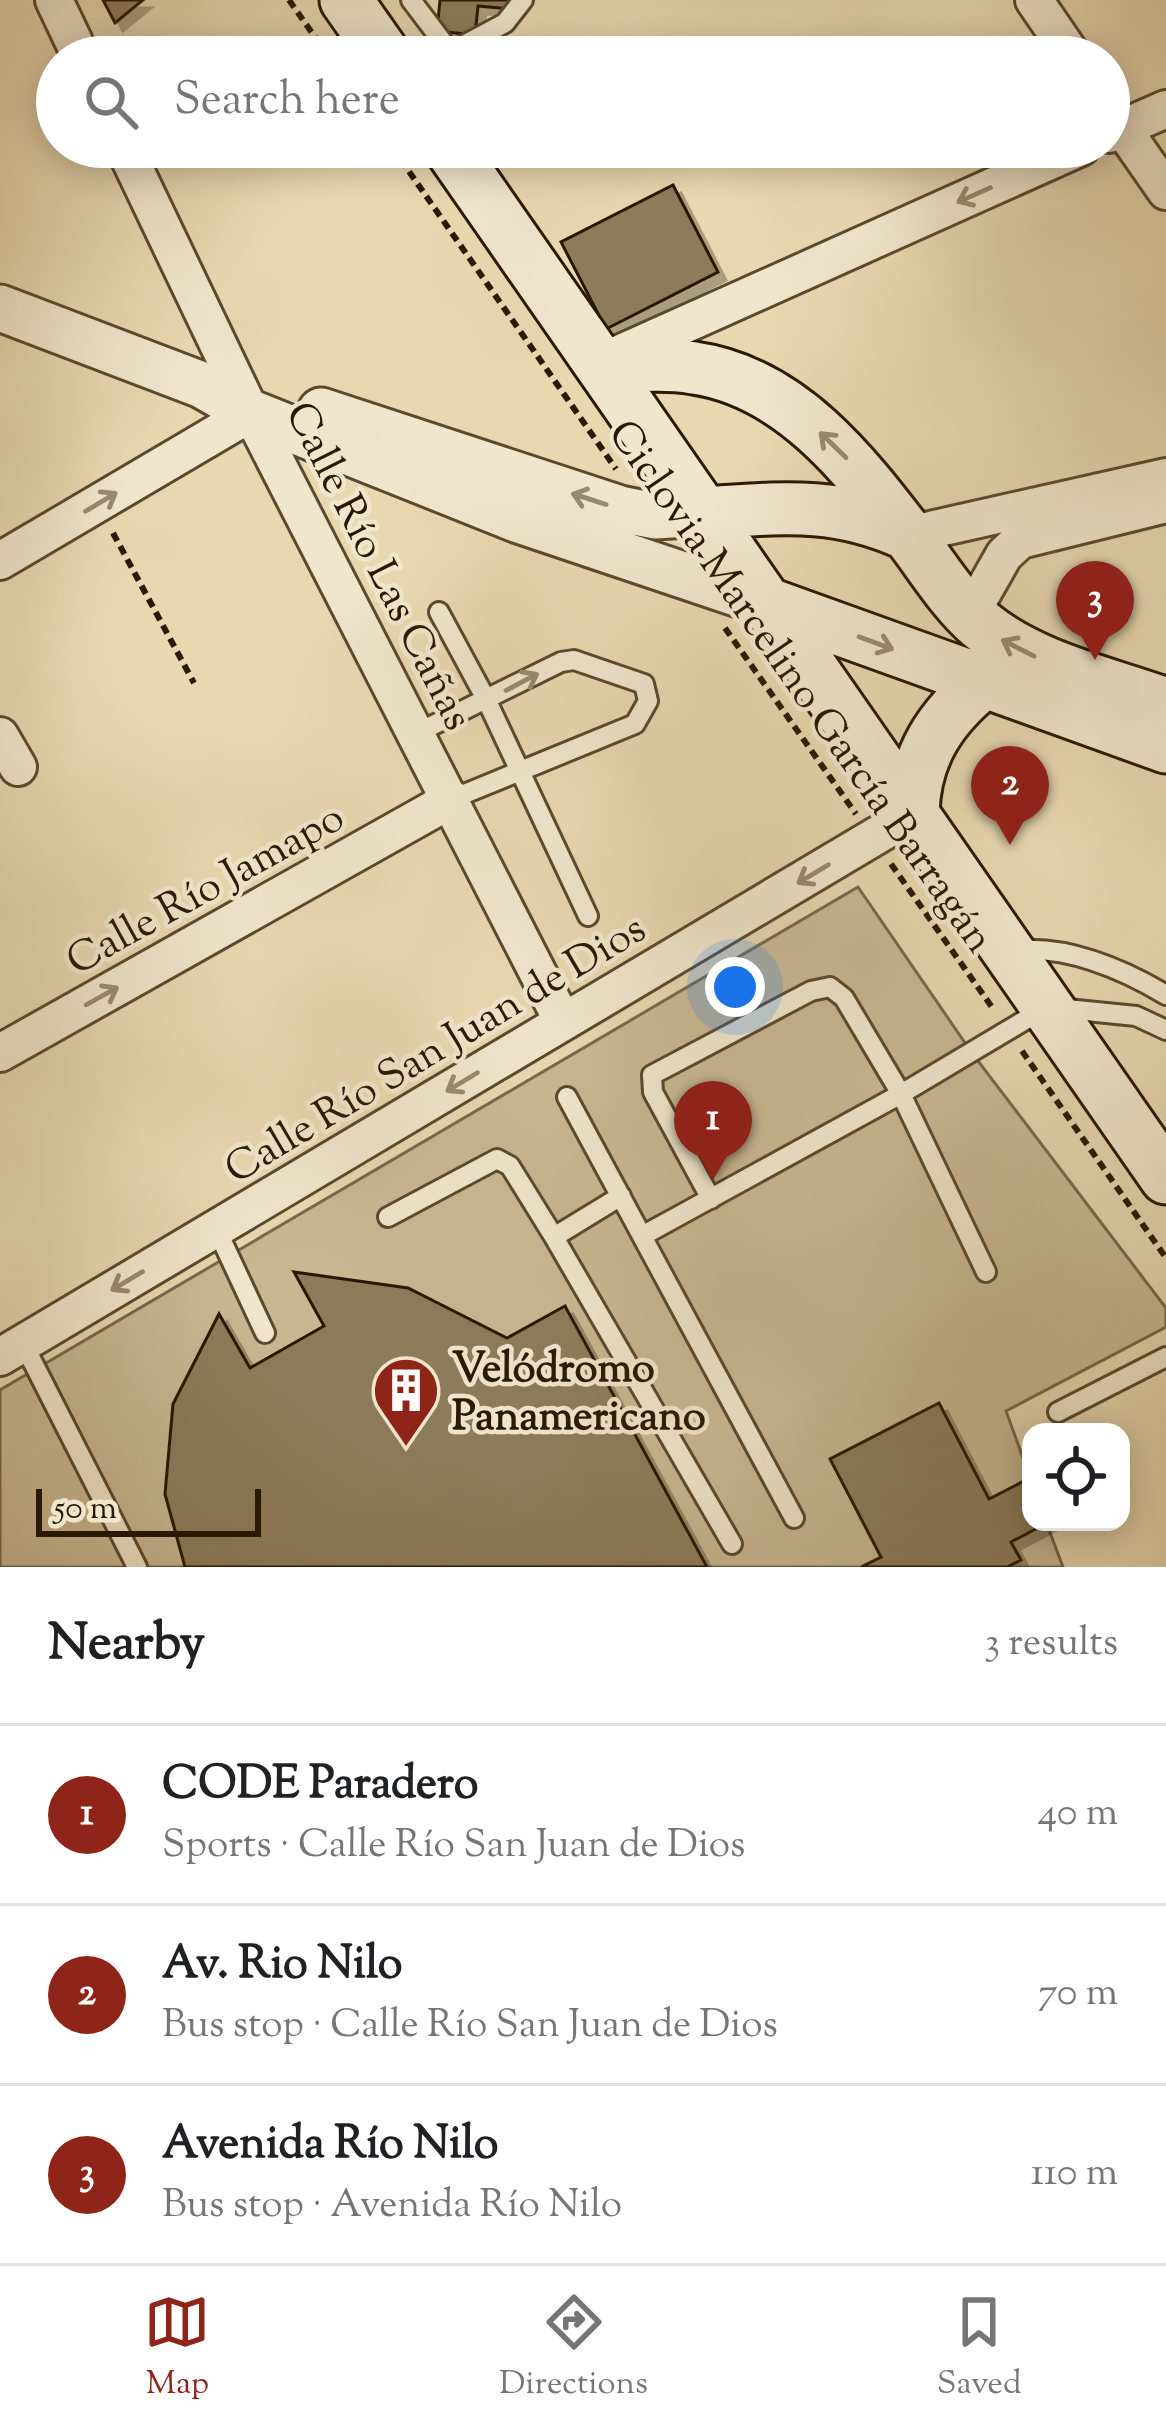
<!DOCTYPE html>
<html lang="en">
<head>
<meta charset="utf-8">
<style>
	body { margin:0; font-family:"Sorts Mill Goudy",serif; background:#f6f6f6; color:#202124 }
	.controls { position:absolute; right:36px; bottom:36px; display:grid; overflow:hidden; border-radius:24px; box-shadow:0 6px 30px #0003 }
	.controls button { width:108px; height:108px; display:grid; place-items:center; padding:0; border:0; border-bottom:3px solid #e0e0e0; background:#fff; color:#202124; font:60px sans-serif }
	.scale { position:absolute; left:36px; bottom:30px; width:225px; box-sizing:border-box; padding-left:12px; border:6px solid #2a1902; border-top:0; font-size:33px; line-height:42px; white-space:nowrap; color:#2a1902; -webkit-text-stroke:9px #f0e6cc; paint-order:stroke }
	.you { position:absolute; left:735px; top:987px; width:42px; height:42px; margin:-30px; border:9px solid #fff; border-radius:50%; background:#1a73e8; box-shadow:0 0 0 18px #1a73e833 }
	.badge { display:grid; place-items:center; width:78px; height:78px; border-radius:50%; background:#8f2418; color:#fff; font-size:39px; font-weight:700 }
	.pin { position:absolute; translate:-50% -99px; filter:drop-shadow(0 3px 6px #0008) }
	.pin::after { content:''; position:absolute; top:63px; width:42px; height:36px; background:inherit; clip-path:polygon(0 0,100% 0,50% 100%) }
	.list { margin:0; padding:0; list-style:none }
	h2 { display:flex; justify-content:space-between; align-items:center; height:156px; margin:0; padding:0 48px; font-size:51px }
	h2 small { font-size:39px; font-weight:400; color:#757577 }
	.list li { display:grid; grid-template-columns:78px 1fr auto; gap:36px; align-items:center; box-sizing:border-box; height:180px; padding:0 48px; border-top:3px solid #e0e0e0 }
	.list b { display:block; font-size:45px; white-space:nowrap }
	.list p { margin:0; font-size:39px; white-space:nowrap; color:#757577 }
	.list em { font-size:39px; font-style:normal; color:#757577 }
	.icon { flex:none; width:66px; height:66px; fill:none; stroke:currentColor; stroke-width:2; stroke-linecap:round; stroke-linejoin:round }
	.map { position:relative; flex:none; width:1166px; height:1567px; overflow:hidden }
	.search { position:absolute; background:#fff; box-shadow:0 6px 30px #0003; left:36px; right:36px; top:36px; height:132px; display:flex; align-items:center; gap:30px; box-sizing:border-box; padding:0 42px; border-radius:66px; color:#757577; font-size:45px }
	.sheet { height:696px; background:#fff }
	nav { display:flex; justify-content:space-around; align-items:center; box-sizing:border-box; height:168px; border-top:3px solid #e0e0e0; background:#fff; font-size:33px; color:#757577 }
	nav a { display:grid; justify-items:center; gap:6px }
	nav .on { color:#8f2418 }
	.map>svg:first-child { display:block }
</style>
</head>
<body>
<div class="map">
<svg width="1166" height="1567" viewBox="0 0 1166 1567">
	<defs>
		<filter id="shadow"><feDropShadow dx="8" dy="8" stdDeviation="0" flood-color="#0004"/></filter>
	</defs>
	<rect width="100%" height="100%" fill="#e8d8b0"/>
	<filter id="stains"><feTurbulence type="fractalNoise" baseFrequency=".00167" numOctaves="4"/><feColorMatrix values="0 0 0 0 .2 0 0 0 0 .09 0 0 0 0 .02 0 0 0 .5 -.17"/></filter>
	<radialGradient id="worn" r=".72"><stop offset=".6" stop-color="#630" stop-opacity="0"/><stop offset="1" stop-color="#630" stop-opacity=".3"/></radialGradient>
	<path fill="#c8b892" stroke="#79684a" stroke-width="3" d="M 858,887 L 972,1053 L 1166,1308 L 1166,1327 L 1006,1411 L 1031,1480 L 1031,1522 L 1046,1522 L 1063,1567 L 0,1567 L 0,1390 Z"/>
	<path fill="#8d7c5c" stroke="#2a1902" stroke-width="3" filter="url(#shadow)" d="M 103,0 L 143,0 L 115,23 Z
		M 440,0 L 511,0 L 510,9 L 478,6 L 475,35 L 437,31 Z
		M 673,185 L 718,272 L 606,329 L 561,242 Z
		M 294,1272 L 408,1288 L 507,1338 L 565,1306 L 707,1567 L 185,1567 L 165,1494 L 173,1404 L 219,1314 L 250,1368 L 324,1326 Z
		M 939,1403 L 989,1499 L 1030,1478 L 1031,1522 L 1047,1523 L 1011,1542 L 1021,1560 L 1007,1567 L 861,1567 L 881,1557 L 830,1459 Z"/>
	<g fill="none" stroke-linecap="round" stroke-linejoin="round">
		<defs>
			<path id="service" d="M 411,0 L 445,45 L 449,57
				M 449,53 L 505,23 L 523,0
				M 439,612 L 487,701 L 588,916
				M 417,733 L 561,662 L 574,660 L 644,684 L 648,701 L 635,724 L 452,799
				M 1013,951 C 1064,944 1123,969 1166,995
				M 567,1097 L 794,1518
				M 711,1199 L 653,1092 L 652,1075 L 811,991 L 830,987 L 844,998 L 901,1094 L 986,1272
				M 388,1217 L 497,1159 L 510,1166 L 554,1237 L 621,1196
				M 216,1228 L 265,1333
				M 642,1236 L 901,1094 L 1047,1007 L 1136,1016 L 1166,1030
				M 554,1237 L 732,1544
				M 23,1343 L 137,1567
				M 1058,1412 L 1166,1357"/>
			<path id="minor" d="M 54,0 L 81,57
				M 1034,0 L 1073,57
				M 1109,109 L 1166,191
				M 1109,134 L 1166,109
				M 124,147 L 251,413 L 563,1022
				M 608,359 L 1081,147
				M 908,535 L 1166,477
				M 0,561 L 251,413
				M 970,615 L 1004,555 L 1020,540 L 1166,504
				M 0,736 L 18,767
				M 0,1053 L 452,799
				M 0,1357 L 913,814"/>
			<path id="tertiary" d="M 0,308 L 202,385 L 251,413 L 519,520 L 766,603
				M 321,411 L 620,509 L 655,516 L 704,513"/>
			<path id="secondary" d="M 346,0 L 386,57
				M 449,147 L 1166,1178
				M 603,368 C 632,366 665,363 694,368 C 792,382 856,467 912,540 C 934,569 954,602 981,625 C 1032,667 1105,682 1166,704
				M 704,513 C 781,508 835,501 907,534
				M 766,603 L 1166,747
				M 913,814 C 914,757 940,717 984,682"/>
		</defs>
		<use href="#service" stroke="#5a492e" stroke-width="24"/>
		<use href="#minor" stroke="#5a492e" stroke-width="42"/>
		<use href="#tertiary" stroke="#5a492e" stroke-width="51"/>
		<use href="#secondary" stroke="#2a1902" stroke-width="57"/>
		<path stroke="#2a1902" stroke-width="6" stroke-dasharray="9 6" stroke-linecap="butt" d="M 289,0 L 329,57
			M 392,147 L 616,469
			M 113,533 L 194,683
			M 725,628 L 856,814
			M 891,864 L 994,1010
			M 1022,1051 L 1166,1258"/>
		<use href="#service" stroke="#f0e6cc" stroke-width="18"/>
		<use href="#minor" stroke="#f0e6cc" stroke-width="36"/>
		<use href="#tertiary" stroke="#f0e6cc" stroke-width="45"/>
		<use href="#secondary" stroke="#f0e6cc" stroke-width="51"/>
	</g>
	<defs><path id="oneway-shaft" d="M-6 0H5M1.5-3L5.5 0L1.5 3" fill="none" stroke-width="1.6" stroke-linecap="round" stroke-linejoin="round" transform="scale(3)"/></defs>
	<g stroke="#978a71">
		<use href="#oneway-shaft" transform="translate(974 195) rotate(156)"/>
		<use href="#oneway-shaft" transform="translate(833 445) rotate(-136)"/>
		<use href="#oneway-shaft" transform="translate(589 499) rotate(-162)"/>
		<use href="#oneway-shaft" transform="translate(101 502) rotate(-31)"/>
		<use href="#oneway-shaft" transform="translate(876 643) rotate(20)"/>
		<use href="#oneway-shaft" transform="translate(1018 648) rotate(-153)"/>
		<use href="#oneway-shaft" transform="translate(522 682) rotate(-28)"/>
		<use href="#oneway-shaft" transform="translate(813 874) rotate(149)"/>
		<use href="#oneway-shaft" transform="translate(102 996) rotate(-29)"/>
		<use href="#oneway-shaft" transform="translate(462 1082) rotate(149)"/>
		<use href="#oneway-shaft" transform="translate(127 1281) rotate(149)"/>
	</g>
	<defs>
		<symbol id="building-pin" viewBox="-11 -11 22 30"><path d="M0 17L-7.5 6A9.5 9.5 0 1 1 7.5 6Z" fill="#8f2418" stroke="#f0e6cc"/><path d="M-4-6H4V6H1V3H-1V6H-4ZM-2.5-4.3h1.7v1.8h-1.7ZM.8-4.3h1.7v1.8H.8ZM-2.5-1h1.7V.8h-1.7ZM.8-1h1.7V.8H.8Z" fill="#fff"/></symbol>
	</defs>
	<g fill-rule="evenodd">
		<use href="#building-pin" x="368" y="1352" width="76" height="104"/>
	</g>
	<g text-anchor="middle" stroke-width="9" stroke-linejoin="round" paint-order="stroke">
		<g font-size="42" fill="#2a1902" stroke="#f0e6cc">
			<text transform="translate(381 565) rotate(63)" y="15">Calle Río Las Cañas</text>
			<text transform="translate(803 685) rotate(55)" y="15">Ciclovia Marcelino García Barragán</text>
			<text transform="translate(204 887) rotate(-29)" y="15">Calle Río Jamapo</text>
			<text transform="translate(434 1047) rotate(-31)" y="15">Calle Río San Juan de Dios</text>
		</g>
		<g font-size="42" font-weight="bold" fill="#2a1902" stroke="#f0e6cc" text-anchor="start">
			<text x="452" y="1381">Velódromo<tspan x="452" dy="48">Panamericano</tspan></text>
		</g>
	</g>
	<rect width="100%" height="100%" filter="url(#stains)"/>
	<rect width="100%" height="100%" fill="url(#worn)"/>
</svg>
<div class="controls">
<button><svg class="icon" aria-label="locate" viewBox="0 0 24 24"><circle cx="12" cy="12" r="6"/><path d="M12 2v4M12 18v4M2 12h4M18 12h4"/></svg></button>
</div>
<div class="scale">50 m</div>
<div class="you"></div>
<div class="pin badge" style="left:713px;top:1180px">1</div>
<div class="pin badge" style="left:1010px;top:845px">2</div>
<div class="pin badge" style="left:1095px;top:660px">3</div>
<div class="search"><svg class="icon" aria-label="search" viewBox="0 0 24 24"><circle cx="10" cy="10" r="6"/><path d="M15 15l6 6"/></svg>Search here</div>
</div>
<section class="sheet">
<h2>Nearby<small>3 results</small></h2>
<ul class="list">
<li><span class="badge">1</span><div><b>CODE Paradero</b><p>Sports · Calle Río San Juan de Dios</p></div><em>40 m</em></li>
<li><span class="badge">2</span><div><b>Av. Rio Nilo</b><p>Bus stop · Calle Río San Juan de Dios</p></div><em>70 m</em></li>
<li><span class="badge">3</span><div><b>Avenida Río Nilo</b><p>Bus stop · Avenida Río Nilo</p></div><em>110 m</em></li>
</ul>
</section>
<nav>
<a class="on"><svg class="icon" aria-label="map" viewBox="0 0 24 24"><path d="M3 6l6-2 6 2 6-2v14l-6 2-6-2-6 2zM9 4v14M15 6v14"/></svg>Map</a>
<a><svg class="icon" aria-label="directions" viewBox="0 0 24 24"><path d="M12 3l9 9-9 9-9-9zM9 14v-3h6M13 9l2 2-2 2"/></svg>Directions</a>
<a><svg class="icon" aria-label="saved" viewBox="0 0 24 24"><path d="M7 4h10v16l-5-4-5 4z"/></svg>Saved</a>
</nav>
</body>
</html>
